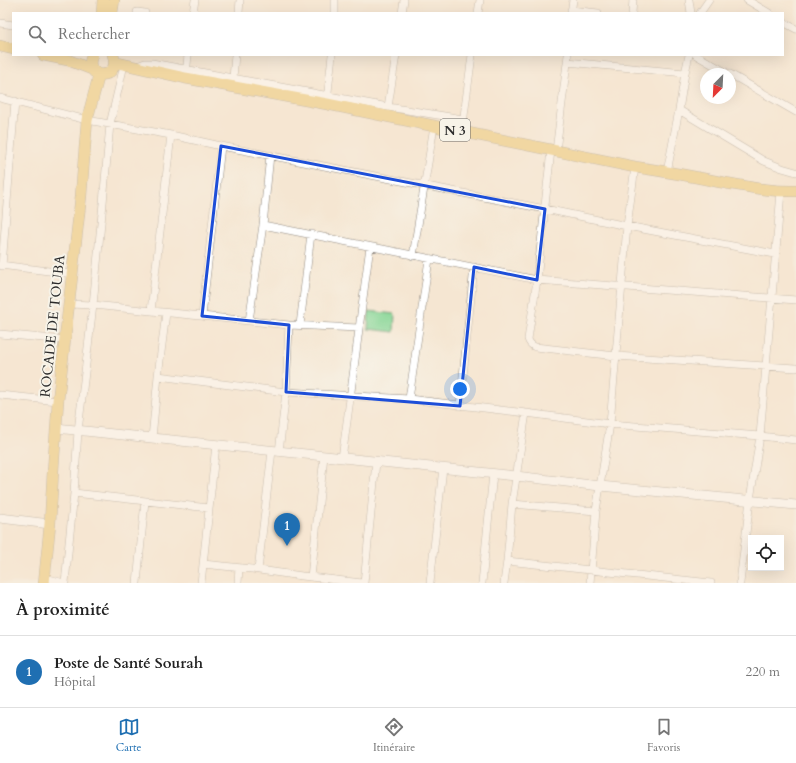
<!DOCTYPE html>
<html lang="fr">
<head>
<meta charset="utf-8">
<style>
	body { margin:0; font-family:Cardo,serif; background:#f2f2f2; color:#222 }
	.controls { position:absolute; right:12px; bottom:12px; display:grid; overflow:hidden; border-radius:0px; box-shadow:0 4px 16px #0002 }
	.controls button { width:36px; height:36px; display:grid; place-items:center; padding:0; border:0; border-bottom:1px solid #e0e0e0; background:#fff; color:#222; font:20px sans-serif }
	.compass { position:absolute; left:700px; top:68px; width:36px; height:36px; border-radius:50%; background:#fff; box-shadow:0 4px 16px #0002; rotate:204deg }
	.you { position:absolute; left:460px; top:389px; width:14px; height:14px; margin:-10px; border:3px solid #fff; border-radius:50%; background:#1a73e8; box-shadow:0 0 0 6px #1a73e833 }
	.badge { display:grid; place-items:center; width:26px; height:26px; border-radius:50%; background:#1f6fb2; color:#fff; font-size:13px; font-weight:700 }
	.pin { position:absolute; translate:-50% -33px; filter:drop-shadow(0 1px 2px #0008) }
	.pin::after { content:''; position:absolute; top:21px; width:14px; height:12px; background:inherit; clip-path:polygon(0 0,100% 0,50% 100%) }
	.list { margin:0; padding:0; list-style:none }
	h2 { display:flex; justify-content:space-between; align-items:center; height:52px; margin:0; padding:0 16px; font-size:17px }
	h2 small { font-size:13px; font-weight:400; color:#767676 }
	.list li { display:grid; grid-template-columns:26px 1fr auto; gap:12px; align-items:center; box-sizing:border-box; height:72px; padding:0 16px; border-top:1px solid #e0e0e0 }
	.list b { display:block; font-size:15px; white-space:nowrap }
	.list p { margin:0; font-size:13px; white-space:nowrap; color:#767676 }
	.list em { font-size:13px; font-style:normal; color:#767676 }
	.icon { flex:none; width:22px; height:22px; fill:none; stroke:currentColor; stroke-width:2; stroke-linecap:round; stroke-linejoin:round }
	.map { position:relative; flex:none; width:796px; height:583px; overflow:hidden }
	.search { position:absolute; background:#fff; box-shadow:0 4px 16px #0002; left:12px; right:12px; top:12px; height:44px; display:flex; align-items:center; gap:10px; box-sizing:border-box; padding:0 14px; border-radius:0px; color:#767676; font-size:15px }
	.sheet { height:124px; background:#fff }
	nav { display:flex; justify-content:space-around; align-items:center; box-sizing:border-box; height:56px; border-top:1px solid #e0e0e0; background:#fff; font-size:11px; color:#767676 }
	nav a { display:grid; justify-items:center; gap:2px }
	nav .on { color:#1f6fb2 }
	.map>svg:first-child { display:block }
</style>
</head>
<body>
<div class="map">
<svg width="796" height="583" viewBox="0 0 796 583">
	<rect width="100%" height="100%" fill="#f7f3e8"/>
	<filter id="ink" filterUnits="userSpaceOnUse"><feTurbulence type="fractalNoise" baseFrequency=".025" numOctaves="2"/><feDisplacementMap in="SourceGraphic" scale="8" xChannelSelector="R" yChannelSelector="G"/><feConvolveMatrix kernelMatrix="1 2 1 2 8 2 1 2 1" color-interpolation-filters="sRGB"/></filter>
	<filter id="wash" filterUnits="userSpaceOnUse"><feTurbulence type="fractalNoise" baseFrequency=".012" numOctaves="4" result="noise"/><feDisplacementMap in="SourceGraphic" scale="16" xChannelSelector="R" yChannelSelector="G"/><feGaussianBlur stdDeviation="0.9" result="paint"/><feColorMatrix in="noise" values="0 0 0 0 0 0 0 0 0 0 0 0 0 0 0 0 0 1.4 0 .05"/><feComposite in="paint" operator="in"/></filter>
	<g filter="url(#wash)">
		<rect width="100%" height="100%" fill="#f5e6d2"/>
		<path fill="#86d695" stroke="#588060" d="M 369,311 L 395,314 L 394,332 L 368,329 Z"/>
	</g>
	<g filter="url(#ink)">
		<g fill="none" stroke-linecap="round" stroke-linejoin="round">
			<defs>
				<path id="minor" d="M 689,0 L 691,13
					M 747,0 L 769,13
					M 571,10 L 598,13
					M 137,12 L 145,13
					M 193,13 L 195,0
					M 239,13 L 240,0
					M 335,13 L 335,0
					M 402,13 L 404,0
					M 478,13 L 480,0
					M 571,13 L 573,0
					M 632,13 L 633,0
					M 700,13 L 709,0
					M 783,22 L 796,29
					M 0,23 L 13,25
					M 696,55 L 729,74
					M 567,62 L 685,73
					M 137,66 L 145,63 L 152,63 L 388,107 L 463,119
					M 730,74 L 796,112
					M 186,75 L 188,55
					M 233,78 L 235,55
					M 0,98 L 87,120 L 171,135 L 221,146 L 545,209 L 627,226 L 775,254
					M 327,101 L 332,55
					M 388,107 L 396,55
					M 679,110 L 764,161 L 782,168 L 796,172
					M 462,131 L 472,55
					M 551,150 L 537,280 L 528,339 C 529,343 531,345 535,347 L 616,356 L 796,368
					M 556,151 L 568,55
					M 667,172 L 679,110 L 685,73 L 689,55
					M 263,225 L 537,280 L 796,300
					M 413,256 L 434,126
					M 0,265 L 73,274
					M 2,266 L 15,101
					M 69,304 L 93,305 L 289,325 L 359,328
					M 151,311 L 171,135
					M 202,316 L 221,146
					M 249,321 L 263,225 L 270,155
					M 300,325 L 311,234
					M 0,334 L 65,340
					M 158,376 L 286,392 L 409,399 L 526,413 L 610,424 L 760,436 L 796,440
					M 0,395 L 58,401
					M 409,399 L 429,259
					M 460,406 L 474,267
					M 152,438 L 158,376 L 166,313
					M 279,452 L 286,392 L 289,325
					M 342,458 C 352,388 360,317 370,247
					M 74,493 L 209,508
					M 512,504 L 596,511
					M 507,561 L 711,583
					M 203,564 L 252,569 L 302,576 L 362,583
					M 258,570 L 272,451
					M 311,577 L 324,456
					M 45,578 L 64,583
					M 65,583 L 74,493 L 78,431 L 93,305 L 103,203 L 110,124 L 124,65
					M 137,583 L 145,501
					M 201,583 L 216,445
					M 238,583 L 239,568
					M 364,583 L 376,462
					M 430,583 L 443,468
					M 482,583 L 493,474
					M 504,583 L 507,561 L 512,504 L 526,413
					M 590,583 L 596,511 L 610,424 L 627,226 L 635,167
					M 740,583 L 750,500 L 760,436 L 781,192"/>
				<path id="tertiary" d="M 56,428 L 516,476 L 600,486 L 796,505
					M 0,518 L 50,524"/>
				<path id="primary" d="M 102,13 L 103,0
					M 112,13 L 114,0
					M 0,46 L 13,49
					M 43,55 L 68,60 L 91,69
					M 92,55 C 82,81 122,81 113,55
					M 114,62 L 185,78 L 327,104 L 434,126 L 635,167 C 663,171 691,176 720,182 C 745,186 770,192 796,191
					M 44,583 L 50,524 L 53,471 L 58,401 L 81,196 L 87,120 L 99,75"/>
			</defs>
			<use href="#minor" stroke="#90887e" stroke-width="8"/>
			<use href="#tertiary" stroke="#90887e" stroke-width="10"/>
			<use href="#primary" stroke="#90887e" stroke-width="12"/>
			<use href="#minor" stroke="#fff" stroke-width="7"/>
			<use href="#tertiary" stroke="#fff" stroke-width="9"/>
			<use href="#primary" stroke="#ebc669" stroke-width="11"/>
		</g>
	</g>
	<path d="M0 0H796V583H0ZM 221,146 L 545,209 L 537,280 L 474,267 L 460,406 L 286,392 L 289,325 L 202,316 Z" fill="#f5e6d2" fill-opacity=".55" fill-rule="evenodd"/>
	<path fill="none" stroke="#1d4ed8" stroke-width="3" stroke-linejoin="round" d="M 221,146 L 545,209 L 537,280 L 474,267 L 460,406 L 286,392 L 289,325 L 202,316 Z"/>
	<g text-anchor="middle" stroke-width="4" stroke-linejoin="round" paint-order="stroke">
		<rect fill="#f7f3e8" stroke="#686764" stroke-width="1" x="440" y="119" width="30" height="22" rx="3"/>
		<g font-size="13" font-weight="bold" fill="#2b2b2b">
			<text x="455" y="135">N 3</text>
		</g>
		<g font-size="14" fill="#2b2b2b" stroke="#f7f3e8">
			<text transform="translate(52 326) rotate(-84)" y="5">ROCADE DE TOUBA</text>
		</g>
	</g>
</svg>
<div class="controls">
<button><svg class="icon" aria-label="locate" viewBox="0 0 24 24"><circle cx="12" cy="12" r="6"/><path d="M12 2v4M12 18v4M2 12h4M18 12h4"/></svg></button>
</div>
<svg class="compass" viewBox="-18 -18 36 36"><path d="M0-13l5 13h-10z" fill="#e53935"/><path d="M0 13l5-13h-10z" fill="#767676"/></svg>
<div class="you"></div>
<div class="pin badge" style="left:287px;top:546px">1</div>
<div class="search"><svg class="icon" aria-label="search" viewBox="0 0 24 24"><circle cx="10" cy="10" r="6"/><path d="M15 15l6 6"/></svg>Rechercher</div>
</div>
<section class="sheet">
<h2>À proximité<small></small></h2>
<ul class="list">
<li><span class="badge">1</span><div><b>Poste de Santé Sourah</b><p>Hôpital</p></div><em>220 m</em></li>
</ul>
</section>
<nav>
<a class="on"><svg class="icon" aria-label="map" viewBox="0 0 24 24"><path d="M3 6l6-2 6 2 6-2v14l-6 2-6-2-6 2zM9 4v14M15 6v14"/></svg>Carte</a>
<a><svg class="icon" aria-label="directions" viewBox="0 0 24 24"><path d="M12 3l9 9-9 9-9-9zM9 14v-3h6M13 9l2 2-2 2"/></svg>Itinéraire</a>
<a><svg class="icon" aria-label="saved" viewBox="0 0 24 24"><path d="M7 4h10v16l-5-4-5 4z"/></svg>Favoris</a>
</nav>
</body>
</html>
